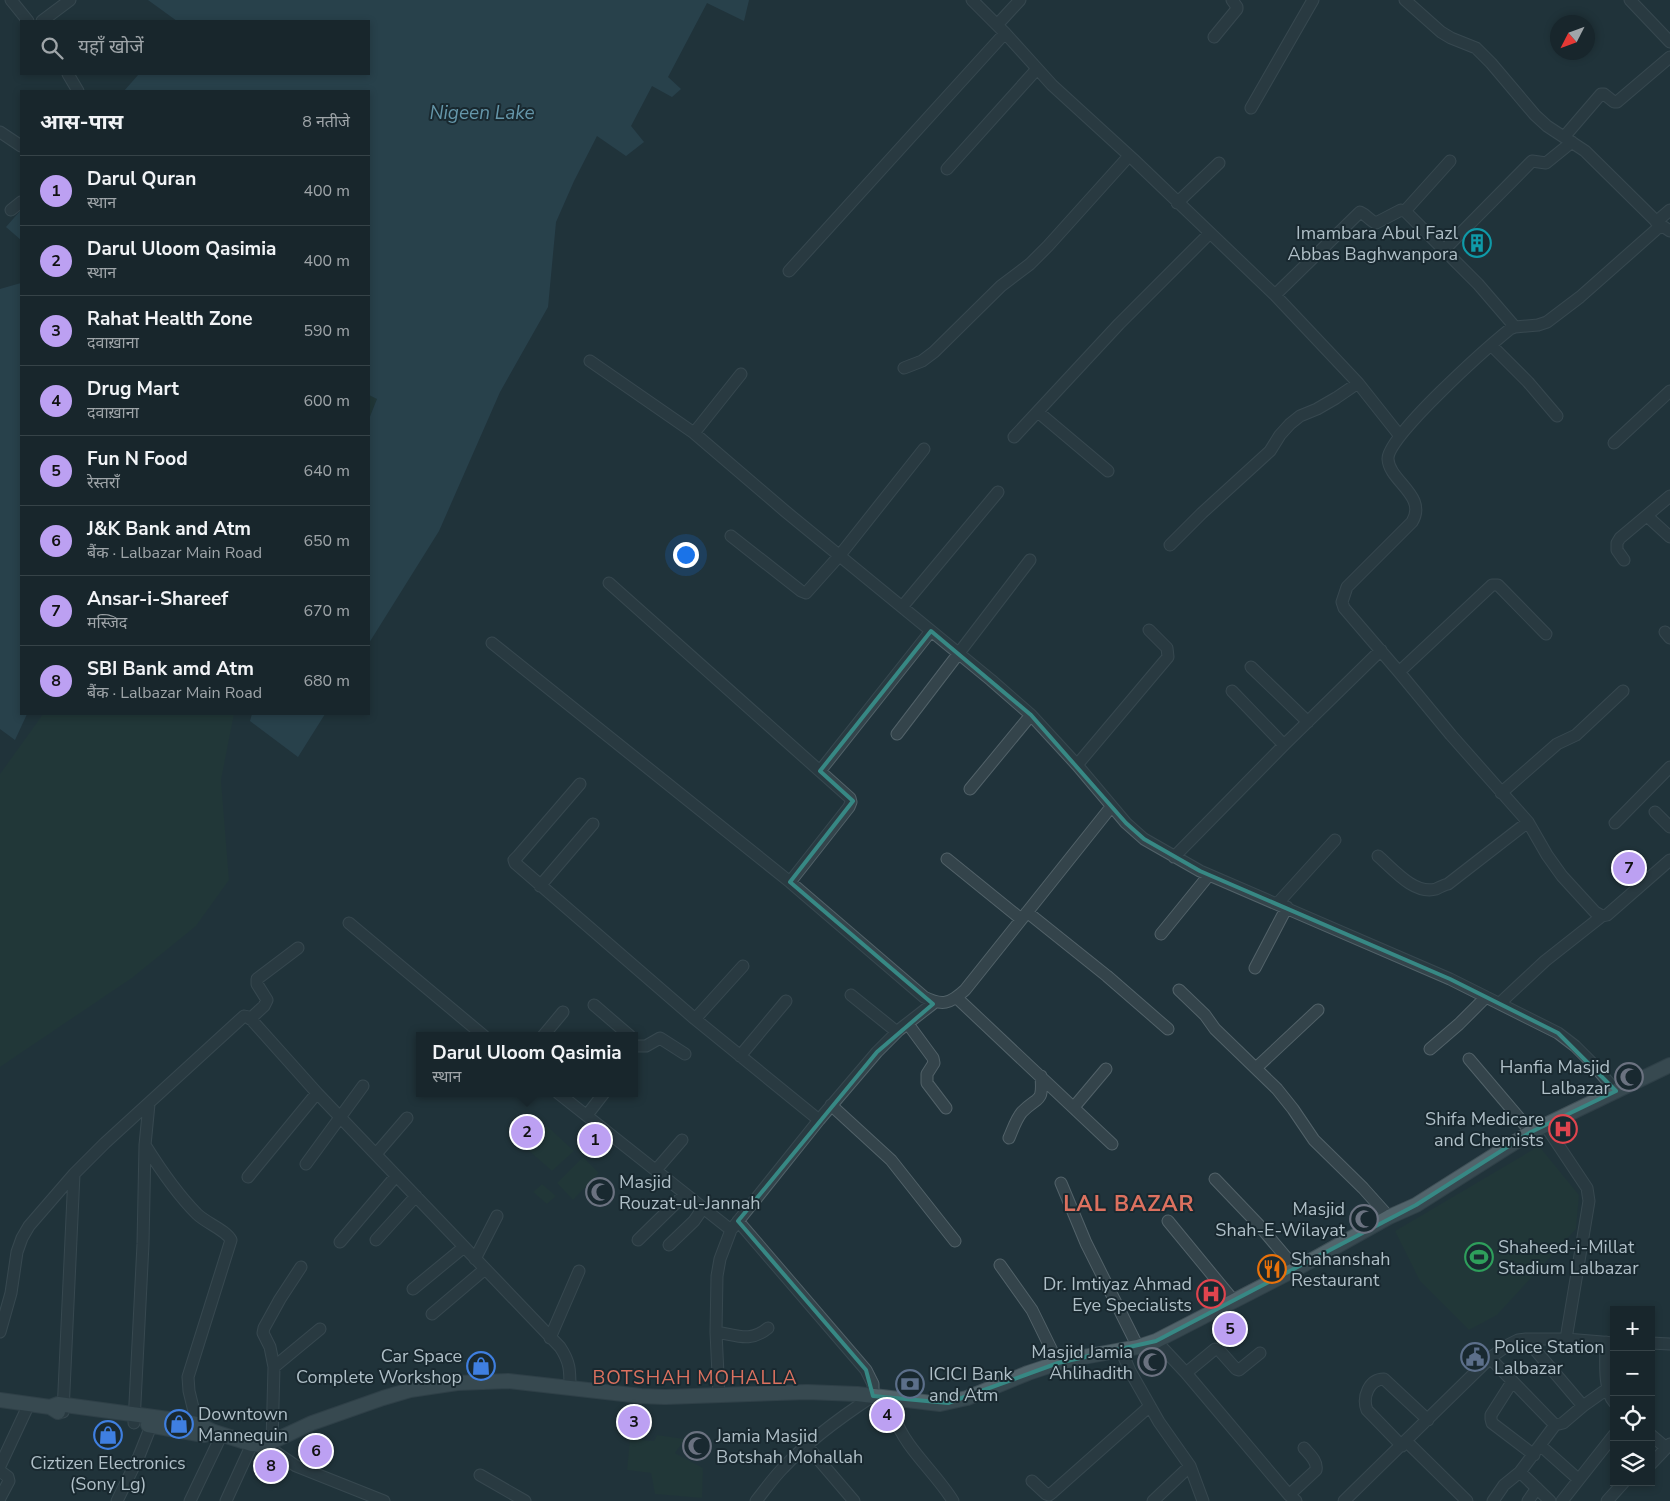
<!DOCTYPE html>
<html lang="hi">
<head>
<meta charset="utf-8">
<style>
	body { margin:0; font-family:"Nunito Sans","Noto Sans Devanagari",sans-serif; background:#212e34; color:#f1f3f6 }
	.controls { position:absolute; right:15px; bottom:15px; display:grid; overflow:hidden; border-radius:0px; box-shadow:0 2px 8px #0003 }
	.controls button { width:45px; height:45px; display:grid; place-items:center; padding:0; border:0; border-bottom:1px solid #364348; background:#18262c; color:#f1f3f6; font:25px sans-serif }
	.compass { position:absolute; left:1550px; top:15px; width:45px; height:45px; border-radius:50%; background:#18262c; box-shadow:0 2px 8px #0003; rotate:228deg }
	.you { position:absolute; left:685px; top:554px; width:18px; height:18px; margin:-12px; border:4px solid #fff; border-radius:50%; background:#1a73e8; box-shadow:0 0 0 8px #1a73e833 }
	.badge { display:grid; place-items:center; width:32px; height:32px; border-radius:50%; background:#bca0f2; color:#111; font-size:16px; font-weight:700 }
	.pin { position:absolute; translate:-50% -50%; border:2px solid #fff; box-shadow:0 1px 5px #0006 }
	.popup { position:absolute; left:416px; top:1032px; width:222px; height:65px; box-sizing:border-box; display:grid; place-content:center; border-radius:0px; background:#18262c; filter:drop-shadow(0 1px 4px #0005); font-size:16px; white-space:nowrap; color:#9fa5a9 }
	.popup b { font-size:19px; color:#f1f3f6 }
	.popup::after { content:''; position:absolute; left:50%; top:100%; margin-left:-10px; border:10px solid transparent; border-top-color:#18262c }
	.list { margin:0; padding:0; list-style:none }
	h2 { display:flex; justify-content:space-between; align-items:center; height:65px; margin:0; padding:0 20px; font-size:21px }
	h2 small { font-size:16px; font-weight:400; color:#9fa5a9 }
	.list li { display:grid; grid-template-columns:32px 1fr auto; gap:15px; align-items:center; box-sizing:border-box; height:70px; padding:0 20px; border-top:1px solid #364348 }
	.list b { display:block; font-size:19px; white-space:nowrap }
	.list p { margin:0; font-size:16px; white-space:nowrap; color:#9fa5a9 }
	.list em { font-size:16px; font-style:normal; color:#9fa5a9 }
	.icon { flex:none; width:28px; height:28px; fill:none; stroke:currentColor; stroke-width:2; stroke-linecap:round; stroke-linejoin:round }
	.map { position:relative; flex:none; width:1670px; height:1501px; overflow:hidden }
	.search { position:absolute; background:#18262c; box-shadow:0 2px 8px #0003; left:20px; top:20px; width:350px; height:55px; display:flex; align-items:center; gap:12px; box-sizing:border-box; padding:0 18px; border-radius:0px; color:#9fa5a9; font-size:19px }
	.panel { position:absolute; background:#18262c; box-shadow:0 2px 8px #0003; left:20px; top:90px; width:350px; height:625px; border-radius:0px }
	.map>svg:first-child { display:block }
</style>
</head>
<body>
<div class="map">
<svg width="1670" height="1501" viewBox="0 0 1670 1501">
	<rect width="100%" height="100%" fill="#20333b"/>
	<path fill="#223c37" d="M 369,395 L 377,399 L 369,419 Z
		M 43,714 L 234,714 L 221,780 L 229,880 L 196,926 L 132,978 L 0,1067 L 0,774 Z
		M 546,1125 L 574,1151 L 552,1171 L 528,1150 Z
		M 1539,1146 L 1579,1195 L 1576,1229 L 1497,1315 L 1469,1330 L 1420,1281 L 1395,1231 Z
		M 583,1157 L 599,1173 L 573,1200 L 557,1183 Z
		M 542,1184 L 556,1196 L 547,1204 L 533,1192 Z
		M 657,1435 L 685,1439 L 675,1453 L 703,1468 L 702,1498 L 655,1494 L 651,1473 L 627,1470 L 630,1439 L 654,1441 Z"/>
	<path fill="#315361" d="M 148,0 L 749,0 L 744,21 L 707,3 L 668,77 L 681,89 L 672,97 L 652,86 L 631,126 L 644,142 L 626,156 L 597,136 L 574,181 L 556,222 L 548,307 L 500,392 L 439,531 L 369,643 L 369,419 L 377,399 L 369,395 L 369,91 L 124,91 L 139,74 L 369,74 L 369,21 L 177,21 Z
		M 21,210 L 21,240 L 6,227 Z
		M 21,283 L 21,714 L 27,714 L 15,740 L 0,729 L 0,289 Z
		M 252,714 L 325,714 L 298,757 L 250,721 Z"/>
	<g fill="none" stroke-linecap="round" stroke-linejoin="round">
		<defs>
			<path id="minor" d="M 11,0 L 28,21
				M 972,0 L 1005,33 L 1052,85 L 1133,159 L 1275,295 L 1358,383 L 1400,436
				M 1405,0 L 1441,32 L 1451,38 L 1476,48 L 1491,63 L 1535,115 L 1547,126 L 1585,151 L 1661,226
				M 1630,0 L 1670,42
				M 42,21 L 70,0
				M 997,25 L 1020,0
				M 1214,37 L 1237,9 L 1237,7 L 1232,0
				M 68,74 L 78,91
				M 1251,108 L 1313,0
				M 0,132 L 21,146
				M 1564,137 L 1601,94 L 1604,94 L 1614,102 L 1617,102 L 1670,57
				M 947,169 L 1037,69
				M 1177,203 L 1219,163
				M 11,210 L 21,202
				M 1405,211 L 1450,161
				M 1656,222 L 1670,210
				M 1444,250 L 1532,161 L 1546,163 L 1572,142
				M 789,271 L 1005,33
				M 1275,295 L 1358,214 L 1360,212 C 1367,215 1370,221 1376,223 L 1401,210 L 1406,212 L 1478,284 L 1515,327
				M 1491,345 L 1528,382 L 1557,416
				M 590,361 L 694,433 L 785,511 L 991,680 L 1031,715 L 1077,765 L 1126,823 L 1144,839 L 1200,871 L 1450,979 L 1558,1033 L 1575,1046 L 1592,1063 L 1616,1091
				M 904,368 L 922,361 L 934,352 L 1001,286 L 1030,264 L 1048,246 L 1129,156
				M 1038,412 L 1108,471
				M 694,433 L 741,374
				M 1014,437 L 1119,324 L 1209,234
				M 1614,443 L 1670,391
				M 1647,516 L 1670,537
				M 731,536 L 801,591 L 806,593 L 840,555 L 924,449
				M 1170,545 L 1202,513 L 1270,451 L 1280,435 L 1290,424 L 1300,416 L 1317,409 L 1336,398 L 1358,383
				M 1624,560 L 1617,550 L 1617,543 L 1620,538 L 1670,496
				M 609,583 L 850,798 L 851,802 L 849,807 L 790,882
				M 902,607 L 998,492
				M 1665,632 L 1670,638
				M 492,643 L 790,882 L 924,997 C 942,1006 950,1004 965,990 L 1111,807
				M 1251,667 L 1308,722
				M 1399,672 L 1492,585 L 1498,585 L 1546,634
				M 1232,691 L 1284,745
				M 897,734 L 1030,560
				M 1077,765 L 1168,657 L 1167,648 L 1149,630
				M 820,771 L 931,631
				M 580,784 L 518,856 L 514,860 L 515,863 L 695,1019 L 819,1120
				M 970,789 L 1031,715
				M 1501,793 L 1557,744 L 1576,735 L 1623,691
				M 1655,812 L 1670,827
				M 1615,823 L 1670,767
				M 1378,856 C 1393,869 1414,895 1436,889 C 1440,887 1444,885 1448,884 L 1528,822
				M 1174,857 L 1284,745 L 1381,650
				M 947,859 L 1021,919
				M 540,886 L 593,824
				M 1277,904 L 1335,840
				M 1027,912 L 1107,976 L 1168,1029
				M 1602,916 L 1595,912 L 1562,876 L 1547,855 L 1528,822 L 1451,735 L 1399,672 L 1344,608 L 1342,602 L 1347,587 L 1412,522 C 1428,496 1389,481 1388,459 C 1387,436 1489,346 1510,329 L 1515,327 L 1538,325 L 1547,322 L 1580,297 L 1658,228 L 1664,227 L 1670,231
				M 349,923 L 484,1036
				M 1161,934 L 1209,875
				M 1255,968 L 1287,907
				M 1179,990 L 1205,1015 L 1215,1029 L 1277,1089 L 1293,1109 L 1314,1140 L 1363,1188 L 1389,1217
				M 851,995 L 897,1032
				M 957,998 L 1112,1144
				M 1500,1003 L 1545,961 L 1602,916 L 1607,915 L 1670,860
				M 594,1005 L 630,1036
				M 250,1019 L 264,1006 L 267,1000 L 257,984 L 257,979 L 298,948
				M 695,1019 L 743,966
				M 908,1024 L 933,1058 L 934,1063 L 927,1074 L 927,1083 L 946,1108
				M 543,1036 L 563,1012
				M 638,1046 L 646,1046 L 660,1038 L 685,1054
				M 1430,1049 L 1459,1024 L 1486,997
				M 740,1056 L 786,1001
				M 1469,1059 L 1531,1132
				M 1256,1068 L 1318,1010
				M 558,1093 L 731,1230
				M 831,1105 L 891,1160 L 955,1241
				M 1074,1107 L 1106,1069
				M 587,1115 L 604,1093
				M 1545,1125 L 1587,1188 L 1589,1201 L 1566,1339
				M 1009,1138 C 1013,1129 1016,1119 1022,1112 C 1039,1095 1043,1104 1041,1076
				M 145,1145 C 160,1169 177,1194 197,1214 C 206,1223 226,1230 231,1240 L 188,1377 L 189,1391 L 197,1424
				M 376,1154 L 407,1118
				M 306,1164 L 363,1086
				M 656,1170 L 682,1140
				M 248,1177 L 317,1093
				M 1215,1179 L 1258,1224 L 1296,1269
				M 1061,1183 L 1086,1243 L 1138,1347
				M 738,1221 L 866,1370 L 873,1384 L 873,1396 C 841,1417 809,1440 783,1468 C 773,1478 765,1490 756,1501
				M 1168,1221 L 1233,1300
				M 376,1240 L 416,1196
				M 638,1240 L 685,1194
				M 340,1242 L 396,1176
				M 669,1245 L 694,1221 L 703,1208
				M 475,1259 L 497,1216
				M 1000,1265 L 1032,1310 L 1058,1363
				M 413,1289 L 464,1247
				M 432,1314 L 485,1269
				M 0,1332 L 11,1293 L 17,1252 L 22,1238 L 29,1226 L 74,1174 L 105,1143 L 244,1016 L 249,1017 L 317,1093 L 560,1347 C 570,1362 570,1370 570,1388
				M 716,1332 C 737,1335 750,1343 768,1328
				M 550,1338 L 579,1271
				M 1526,1339 L 1583,1406
				M 1156,1341 L 1186,1373 L 1289,1495 L 1296,1501
				M 1606,1342 C 1606,1358 1603,1390 1614,1402
				M 1651,1343 L 1670,1344
				M 1121,1350 L 1130,1371 L 1159,1422 L 1190,1466 L 1203,1501
				M 1490,1358 L 1555,1425 L 1563,1423 L 1583,1406 L 1607,1389
				M 274,1367 L 320,1329
				M 1186,1373 L 1215,1349 L 1219,1350 L 1236,1369 L 1239,1370 L 1260,1353
				M 1512,1382 L 1491,1415 L 1491,1419 L 1492,1423 L 1534,1455
				M 719,1396 L 716,1332 L 717,1276 L 720,1259 L 731,1230 L 819,1120 L 877,1052 L 899,1030 L 935,1002
				M 891,1399 C 892,1405 893,1412 895,1418 C 905,1448 936,1473 953,1501
				M 63,1412 L 74,1174
				M 134,1423 L 143,1244 L 145,1145 L 149,1104
				M 1651,1435 L 1664,1446 L 1667,1446
				M 1406,1441 L 1467,1501
				M 272,1443 L 274,1367 L 270,1347 L 263,1333 L 264,1328 L 280,1299 L 301,1267
				M 265,1445 L 296,1466 L 384,1501
				M 807,1446 L 854,1501
				M 1402,1446 L 1367,1410 C 1362,1397 1369,1379 1384,1379 L 1428,1420
				M 1541,1446 L 1578,1479
				M 1651,1464 L 1670,1444
				M 0,1466 L 29,1404
				M 0,1471 L 8,1477 L 9,1481 L 0,1498
				M 1520,1472 L 1550,1501
				M 480,1475 L 525,1501
				M 1032,1481 L 1046,1494 L 1049,1495 L 1053,1492 L 1150,1406
				M 1289,1495 L 1316,1470 C 1318,1461 1309,1454 1304,1448
				M 117,1501 L 139,1456 L 151,1426
				M 190,1501 L 222,1434
				M 226,1501 L 252,1444
				M 1153,1501 L 1190,1466
				M 1344,1501 L 1490,1358 L 1508,1345 L 1518,1340 L 1526,1339 L 1566,1339 L 1614,1343
				M 1493,1501 L 1504,1485 L 1520,1472 L 1555,1425
				M 1528,1501 L 1537,1488
				M 1562,1501 L 1614,1435
				M 1607,1501 L 1624,1482"/>
			<path id="major" d="M 0,1400 L 50,1407 L 58,1412
				M 50,1407 L 58,1404 L 183,1421 L 197,1424 L 214,1432 L 252,1444 L 265,1445 L 312,1423 L 383,1398 L 410,1390 L 457,1383 L 508,1381 L 641,1396 L 665,1397 L 807,1392 L 857,1394 L 940,1404 L 967,1398 L 1028,1373 L 1058,1363 L 1078,1358 L 1138,1347 L 1156,1341 L 1296,1269 L 1389,1217 L 1416,1205 L 1531,1132 L 1670,1065
				M 148,1425 L 204,1435 L 208,1434"/>
		</defs>
		<use href="#minor" stroke="#526269" stroke-width="13"/>
		<use href="#major" stroke="#405057" stroke-width="16"/>
		<use href="#minor" stroke="#34444b" stroke-width="11"/>
		<use href="#major" stroke="#52646b" stroke-width="14"/>
	</g>
	<path d="M0 0H1670V1501H0ZM 931,631 L 1031,715 L 1126,823 L 1144,839 L 1200,871 L 1450,979 L 1558,1033 L 1616,1091 L 1531,1132 L 1416,1205 L 1156,1341 L 1058,1363 L 948,1403 L 873,1396 L 866,1370 L 738,1221 L 877,1052 L 933,1004 L 790,882 L 853,801 L 820,771 Z" fill="#20333b" fill-opacity=".55" fill-rule="evenodd"/>
	<path fill="none" stroke="#378884" stroke-width="4" stroke-linejoin="round" d="M 931,631 L 1031,715 L 1126,823 L 1144,839 L 1200,871 L 1450,979 L 1558,1033 L 1616,1091 L 1531,1132 L 1416,1205 L 1156,1341 L 1058,1363 L 948,1403 L 873,1396 L 866,1370 L 738,1221 L 877,1052 L 933,1004 L 790,882 L 853,801 L 820,771 Z"/>
	<defs>
		<symbol id="building-ring" viewBox="-11 -11 22 22"><circle r="9.5" fill="#192930" stroke="#0f9aa8" stroke-width="1.5"/><path d="M-4-6H4V6H1V3H-1V6H-4ZM-2.5-4.3h1.7v1.8h-1.7ZM.8-4.3h1.7v1.8H.8ZM-2.5-1h1.7V.8h-1.7ZM.8-1h1.7V.8H.8Z" fill="#0f9aa8"/></symbol>
		<symbol id="mosque-ring" viewBox="-11 -11 22 22"><circle r="9.5" fill="#192930" stroke="#6b7280" stroke-width="1.5"/><path d="M3.5-4.9A6 6 0 1 0 3.5 4.9A5 5 0 1 1 3.5-4.9Z" fill="#6b7280"/></symbol>
		<symbol id="hospital-ring" viewBox="-11 -11 22 22"><circle r="9.5" fill="#192930" stroke="#e0444e" stroke-width="1.5"/><path d="M-5-5h3v3.5h4V-5h3V5h-3V1.5h-4V5h-3Z" fill="#e0444e"/></symbol>
		<symbol id="stadium-ring" viewBox="-11 -11 22 22"><circle r="9.5" fill="#192930" stroke="#2e9e5b" stroke-width="1.5"/><path d="M0-5a6.5 5 0 1 0 0 10a6.5 5 0 1 0 0-10ZM-3.5-1.8h7v3.6h-7Z" fill="#2e9e5b"/></symbol>
		<symbol id="restaurant-ring" viewBox="-11 -11 22 22"><circle r="9.5" fill="#192930" stroke="#e8710a" stroke-width="1.5"/><path d="M-5-6h1v4h1v-4h1v4h1v-4h1v5L-1.5 .5V6h-2V.5L-5-1ZM5-6V6H3V1.5H1.5Q1.5-4 5-6Z" fill="#e8710a"/></symbol>
		<symbol id="civic-ring" viewBox="-11 -11 22 22"><circle r="9.5" fill="#192930" stroke="#5c6f8a" stroke-width="1.5"/><path d="M-.6-6.5H3V-4.5H.6V-3L4-1V1h2V6H-6V1h2V-1L-.6-3ZM-1.2 2.5V6h2.4V2.5Z" fill="#5c6f8a"/></symbol>
		<symbol id="shop-ring" viewBox="-11 -11 22 22"><circle r="9.5" fill="#192930" stroke="#3f7fe0" stroke-width="1.5"/><path d="M-5-2.5h2.3a2.7 3.5 0 0 1 5.4 0H5L5.5 6h-11ZM-1.5-2.5h3a1.5 2.3 0 0 0-3 0Z" fill="#3f7fe0"/></symbol>
		<symbol id="bank-ring" viewBox="-11 -11 22 22"><circle r="9.5" fill="#192930" stroke="#5c6f8a" stroke-width="1.5"/><path d="M-6-4H6V4H-6ZM0-2.3a2.3 2.3 0 1 0 0 4.6a2.3 2.3 0 1 0 0-4.6Z" fill="#5c6f8a"/></symbol>
	</defs>
	<g fill-rule="evenodd">
		<use href="#building-ring" x="1461" y="227" width="32" height="32"/>
		<use href="#mosque-ring" x="1613" y="1061" width="32" height="32"/>
		<use href="#hospital-ring" x="1547" y="1113" width="32" height="32"/>
		<use href="#mosque-ring" x="584" y="1176" width="32" height="32"/>
		<use href="#mosque-ring" x="1348" y="1203" width="32" height="32"/>
		<use href="#stadium-ring" x="1463" y="1241" width="32" height="32"/>
		<use href="#restaurant-ring" x="1256" y="1253" width="32" height="32"/>
		<use href="#hospital-ring" x="1195" y="1278" width="32" height="32"/>
		<use href="#civic-ring" x="1459" y="1341" width="32" height="32"/>
		<use href="#mosque-ring" x="1136" y="1346" width="32" height="32"/>
		<use href="#shop-ring" x="465" y="1350" width="32" height="32"/>
		<use href="#bank-ring" x="894" y="1368" width="32" height="32"/>
		<use href="#shop-ring" x="163" y="1408" width="32" height="32"/>
		<use href="#shop-ring" x="92" y="1419" width="32" height="32"/>
		<use href="#mosque-ring" x="681" y="1430" width="32" height="32"/>
	</g>
	<g text-anchor="middle" stroke-width="4" stroke-linejoin="round" paint-order="stroke">
		<g font-size="18" fill="#afbfc7" stroke="#192930" text-anchor="end">
			<text x="1458" y="239">Imambara Abul Fazl<tspan x="1458" dy="21">Abbas Baghwanpora</tspan></text>
			<text x="1610" y="1073">Hanfia Masjid<tspan x="1610" dy="21">Lalbazar</tspan></text>
			<text x="1544" y="1125">Shifa Medicare<tspan x="1544" dy="21">and Chemists</tspan></text>
			<text x="619" y="1188" text-anchor="start">Masjid<tspan x="619" dy="21">Rouzat-ul-Jannah</tspan></text>
			<text x="1345" y="1215">Masjid<tspan x="1345" dy="21">Shah-E-Wilayat</tspan></text>
			<text x="1498" y="1253" text-anchor="start">Shaheed-i-Millat<tspan x="1498" dy="21">Stadium Lalbazar</tspan></text>
			<text x="1291" y="1265" text-anchor="start">Shahanshah<tspan x="1291" dy="21">Restaurant</tspan></text>
			<text x="1192" y="1290">Dr. Imtiyaz Ahmad<tspan x="1192" dy="21">Eye Specialists</tspan></text>
			<text x="1494" y="1353" text-anchor="start">Police Station<tspan x="1494" dy="21">Lalbazar</tspan></text>
			<text x="1133" y="1358">Masjid Jamia<tspan x="1133" dy="21">Ahlihadith</tspan></text>
			<text x="462" y="1362">Car Space<tspan x="462" dy="21">Complete Workshop</tspan></text>
			<text x="929" y="1380" text-anchor="start">ICICI Bank<tspan x="929" dy="21">and Atm</tspan></text>
			<text x="198" y="1420" text-anchor="start">Downtown<tspan x="198" dy="21">Mannequin</tspan></text>
			<text x="716" y="1442" text-anchor="start">Jamia Masjid<tspan x="716" dy="21">Botshah Mohallah</tspan></text>
			<text x="108" y="1469" text-anchor="middle">Ciztizen Electronics<tspan x="108" dy="21">(Sony Lg)</tspan></text>
		</g>
		<g font-size="19" font-style="italic" fill="#6596a9" stroke="#192930">
			<text x="482" y="119">Nigeen Lake</text>
		</g>
		<g font-size="19" letter-spacing="1" fill="#dc715f" stroke="#192930">
			<text x="695" y="1384">BOTSHAH MOHALLA</text>
		</g>
		<g font-size="22" font-weight="bold" letter-spacing="1" fill="#dc715f" stroke="#192930">
			<text x="1129" y="1211">LAL BAZAR</text>
		</g>
	</g>
</svg>
<div class="controls">
<button>+</button>
<button>−</button>
<button><svg class="icon" aria-label="locate" viewBox="0 0 24 24"><circle cx="12" cy="12" r="6"/><path d="M12 2v4M12 18v4M2 12h4M18 12h4"/></svg></button>
<button><svg class="icon" aria-label="layers" viewBox="0 0 24 24"><path d="M12 4l9 5-9 5-9-5zM3 14l9 5 9-5"/></svg></button>
</div>
<svg class="compass" viewBox="-18 -18 36 36"><path d="M0-13l5 13h-10z" fill="#e53935"/><path d="M0 13l5-13h-10z" fill="#9fa5a9"/></svg>
<div class="you"></div>
<div class="pin badge" style="left:595px;top:1140px">1</div>
<div class="pin badge" style="left:527px;top:1132px">2</div>
<div class="popup"><b>Darul Uloom Qasimia</b>स्थान</div>
<div class="pin badge" style="left:634px;top:1422px">3</div>
<div class="pin badge" style="left:887px;top:1415px">4</div>
<div class="pin badge" style="left:1230px;top:1329px">5</div>
<div class="pin badge" style="left:316px;top:1451px">6</div>
<div class="pin badge" style="left:1629px;top:868px">7</div>
<div class="pin badge" style="left:271px;top:1466px">8</div>
<div class="search"><svg class="icon" aria-label="search" viewBox="0 0 24 24"><circle cx="10" cy="10" r="6"/><path d="M15 15l6 6"/></svg>यहाँ खोजें</div>
<section class="panel">
<h2>आस-पास<small>8 नतीजे</small></h2>
<ul class="list">
<li><span class="badge">1</span><div><b>Darul Quran</b><p>स्थान</p></div><em>400 m</em></li>
<li><span class="badge">2</span><div><b>Darul Uloom Qasimia</b><p>स्थान</p></div><em>400 m</em></li>
<li><span class="badge">3</span><div><b>Rahat Health Zone</b><p>दवाख़ाना</p></div><em>590 m</em></li>
<li><span class="badge">4</span><div><b>Drug Mart</b><p>दवाख़ाना</p></div><em>600 m</em></li>
<li><span class="badge">5</span><div><b>Fun N Food</b><p>रेस्तराँ</p></div><em>640 m</em></li>
<li><span class="badge">6</span><div><b>J&amp;K Bank and Atm</b><p>बैंक · Lalbazar Main Road</p></div><em>650 m</em></li>
<li><span class="badge">7</span><div><b>Ansar-i-Shareef</b><p>मस्जिद</p></div><em>670 m</em></li>
<li><span class="badge">8</span><div><b>SBI Bank amd Atm</b><p>बैंक · Lalbazar Main Road</p></div><em>680 m</em></li>
</ul>
</section>
</div>
</body>
</html>
